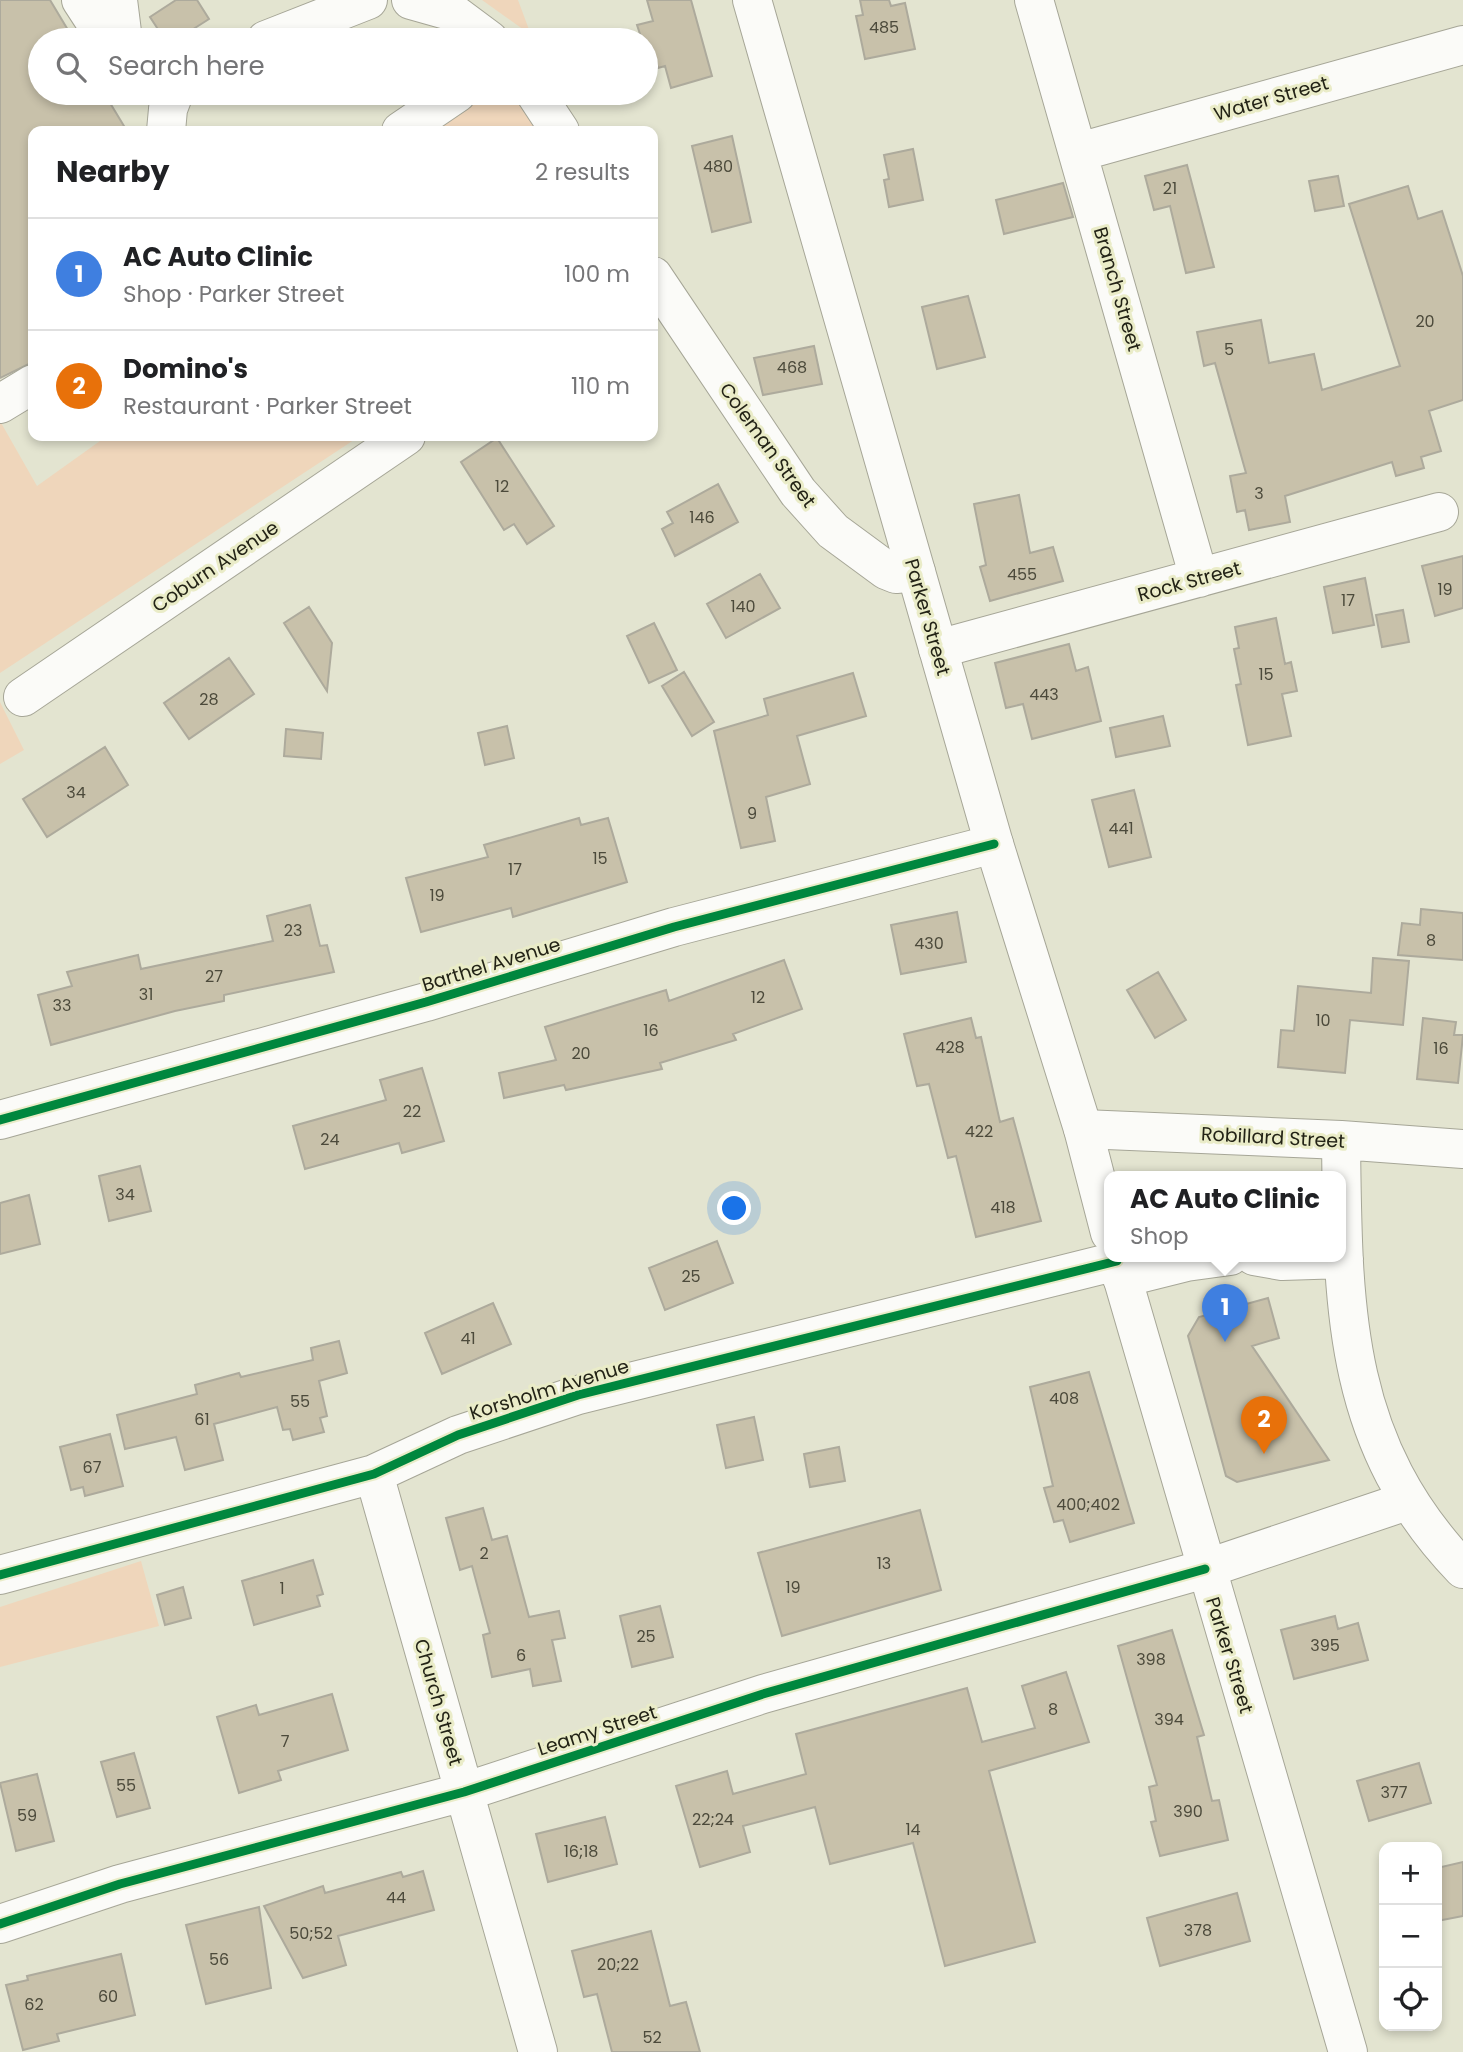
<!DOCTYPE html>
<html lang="en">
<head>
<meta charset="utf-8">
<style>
	body { margin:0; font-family:Poppins,sans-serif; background:#f2f2f2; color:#202124 }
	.controls { position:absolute; right:21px; bottom:21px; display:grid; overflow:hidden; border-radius:14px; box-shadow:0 4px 10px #0003 }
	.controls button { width:63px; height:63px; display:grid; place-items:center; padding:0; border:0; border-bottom:2px solid #e0e0e0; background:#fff; color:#202124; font:35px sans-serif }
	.you { position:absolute; left:735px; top:1209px; width:24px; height:24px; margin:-18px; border:5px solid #fff; border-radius:50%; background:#1a73e8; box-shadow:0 0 0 10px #1a73e833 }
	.badge { display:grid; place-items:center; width:46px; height:46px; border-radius:50%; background:#666757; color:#fff; font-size:23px; font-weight:700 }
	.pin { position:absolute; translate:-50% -58px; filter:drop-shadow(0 2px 4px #0008) }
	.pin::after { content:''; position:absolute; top:37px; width:24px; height:21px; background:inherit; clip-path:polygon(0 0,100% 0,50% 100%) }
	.popup { position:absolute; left:1104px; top:1171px; width:242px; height:91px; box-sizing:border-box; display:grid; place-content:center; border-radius:14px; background:#fff; filter:drop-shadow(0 2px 5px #0005); font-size:23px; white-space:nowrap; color:#757577 }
	.popup b { font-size:26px; color:#202124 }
	.popup::after { content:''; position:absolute; left:50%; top:100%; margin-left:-14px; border:14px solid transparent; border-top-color:#fff }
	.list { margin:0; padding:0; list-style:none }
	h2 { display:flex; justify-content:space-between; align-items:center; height:91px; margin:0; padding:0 28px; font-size:30px }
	h2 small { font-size:23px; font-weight:400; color:#757577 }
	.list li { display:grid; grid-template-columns:46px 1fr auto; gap:21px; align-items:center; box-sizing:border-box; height:112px; padding:0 28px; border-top:2px solid #e0e0e0 }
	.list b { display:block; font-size:26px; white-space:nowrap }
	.list p { margin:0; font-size:23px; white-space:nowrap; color:#757577 }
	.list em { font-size:23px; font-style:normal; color:#757577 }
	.icon { flex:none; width:38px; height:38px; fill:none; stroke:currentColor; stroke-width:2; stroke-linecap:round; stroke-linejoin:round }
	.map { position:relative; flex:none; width:1463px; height:2052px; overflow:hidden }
	.search { position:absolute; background:#fff; box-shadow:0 4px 10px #0003; left:28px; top:28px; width:630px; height:77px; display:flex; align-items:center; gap:18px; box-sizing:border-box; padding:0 24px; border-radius:38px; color:#757577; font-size:26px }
	.panel { position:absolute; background:#fff; box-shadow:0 4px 10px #0003; left:28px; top:126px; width:630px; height:315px; border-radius:14px }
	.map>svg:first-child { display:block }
</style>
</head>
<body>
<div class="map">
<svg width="1463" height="2052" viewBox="0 0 1463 2052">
	<rect width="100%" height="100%" fill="#e3e4d0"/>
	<path fill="#efd6bb" d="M 482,0 L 518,0 L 531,35 Z
		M 484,93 C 524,93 524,99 543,131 L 432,131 Z
		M 0,421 L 37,486 L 107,436 L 360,436 L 0,673 Z
		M 0,702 L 24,750 L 0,764 Z
		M 141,1561 L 159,1626 L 0,1667 L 0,1607 Z"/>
	<path fill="#c8c1aa" stroke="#adaa9c" stroke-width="2" d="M 0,0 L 50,0 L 74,40 L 40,40 L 40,93 L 104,93 L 127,131 L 33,131 L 33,362 L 0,378 Z
		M 176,0 L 197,0 L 209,19 L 176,40 L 165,40 L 150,17 Z
		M 647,0 L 691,0 L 712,76 L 671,88 L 665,66 L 658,68 L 652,49 L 646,51 L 646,40 L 642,40 L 637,25 L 653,21 Z
		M 860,0 L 889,0 L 891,6 L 905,3 L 915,49 L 865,59 L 856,16 L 863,15 Z
		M 732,136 L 751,222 L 712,232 L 692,146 Z
		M 913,149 L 923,200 L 889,207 L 884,180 L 889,179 L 884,155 Z
		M 1187,165 L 1214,267 L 1186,273 L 1170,206 L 1154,210 L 1145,176 Z
		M 1338,176 L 1344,206 L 1315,211 L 1309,181 Z
		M 1063,183 L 1073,217 L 1004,234 L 996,200 Z
		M 1408,186 L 1418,219 L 1442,211 L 1463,276 L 1463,400 L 1429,411 L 1441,451 L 1421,457 L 1424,468 L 1396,476 L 1392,462 L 1285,496 L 1290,522 L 1249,530 L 1245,510 L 1237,512 L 1230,476 L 1246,473 L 1215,363 L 1204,366 L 1197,332 L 1261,320 L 1269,363 L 1314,354 L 1322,390 L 1400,366 L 1349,204 Z
		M 968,296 L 985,357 L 937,369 L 922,307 Z
		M 814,346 L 822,384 L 763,395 L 754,358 Z
		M 497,438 L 554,526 L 527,544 L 514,524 L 504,530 L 461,462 Z
		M 718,484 L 738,522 L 675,556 L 662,529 L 673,523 L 667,512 Z
		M 1019,495 L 1030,553 L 1053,547 L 1063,581 L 990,601 L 980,567 L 986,565 L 974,504 Z
		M 1463,556 L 1463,608 L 1435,616 L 1422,566 Z
		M 760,574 L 780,608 L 726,638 L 707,604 Z
		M 1365,578 L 1374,625 L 1333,633 L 1324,587 Z
		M 309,607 L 332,643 L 327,691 L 284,623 Z
		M 1403,610 L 1409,642 L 1382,647 L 1376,615 Z
		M 1276,618 L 1285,664 L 1291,662 L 1297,691 L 1282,694 L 1291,736 L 1248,745 L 1236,685 L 1241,684 L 1234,649 L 1239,648 L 1235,627 Z
		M 654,623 L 677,670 L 649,683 L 627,636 Z
		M 1069,644 L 1076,671 L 1088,667 L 1101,721 L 1032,739 L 1023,704 L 1006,708 L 995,663 Z
		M 229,658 L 254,694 L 189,739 L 164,703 Z
		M 684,672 L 714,722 L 692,736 L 662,686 Z
		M 853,673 L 866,716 L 797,736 L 810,784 L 766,797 L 775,841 L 741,848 L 714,731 L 768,715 L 764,699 Z
		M 1163,716 L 1170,746 L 1116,757 L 1110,728 Z
		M 507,726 L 514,758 L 485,765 L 478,733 Z
		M 286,729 L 323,733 L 321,759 L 284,756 Z
		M 105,747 L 128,785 L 47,837 L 23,799 Z
		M 1134,790 L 1151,857 L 1109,867 L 1092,800 Z
		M 579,818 L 581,825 L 608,818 L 627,882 L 513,917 L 511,908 L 421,932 L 406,878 L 488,857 L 484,845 Z
		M 310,905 L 320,946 L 327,945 L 334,972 L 224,995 L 224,1001 L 175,1011 L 51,1045 L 38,995 L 72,986 L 67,972 L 138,955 L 141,969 L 273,941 L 267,916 Z
		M 1421,909 L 1463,913 L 1463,960 L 1398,955 L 1402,923 L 1420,925 Z
		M 957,912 L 966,962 L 901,974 L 891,925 Z
		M 1373,958 L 1409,961 L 1403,1025 L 1350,1020 L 1345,1073 L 1278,1067 L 1281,1030 L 1294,1031 L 1298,986 L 1371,993 Z
		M 784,960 L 802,1009 L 733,1034 L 736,1040 L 660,1063 L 662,1069 L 566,1090 L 564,1085 L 504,1098 L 499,1073 L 556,1060 L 545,1027 L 666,990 L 669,1001 Z
		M 1158,972 L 1186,1020 L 1155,1038 L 1127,990 Z
		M 971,1018 L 976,1038 L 981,1037 L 1000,1122 L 1013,1118 L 1041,1221 L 976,1237 L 956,1156 L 948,1158 L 929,1084 L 917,1086 L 904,1034 Z
		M 1423,1018 L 1456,1022 L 1454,1035 L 1463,1035 L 1458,1083 L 1417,1079 Z
		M 422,1068 L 444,1141 L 402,1153 L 399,1143 L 305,1169 L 293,1126 L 386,1100 L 380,1080 Z
		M 140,1166 L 151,1211 L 109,1221 L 99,1176 Z
		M 29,1195 L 40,1244 L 0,1254 L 0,1203 Z
		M 717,1241 L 733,1283 L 665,1310 L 649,1268 Z
		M 1268,1298 L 1279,1338 L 1252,1346 L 1329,1460 L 1237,1482 L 1226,1476 L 1188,1336 L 1199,1317 Z
		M 493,1303 L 511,1344 L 442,1374 L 425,1333 Z
		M 339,1341 L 347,1373 L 319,1381 L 327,1416 L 320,1418 L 324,1432 L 293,1440 L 290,1429 L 283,1430 L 277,1407 L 214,1424 L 223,1460 L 185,1470 L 176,1437 L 125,1449 L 117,1415 L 197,1394 L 195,1385 L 239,1373 L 241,1377 L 313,1360 L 311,1348 Z
		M 1089,1372 L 1134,1523 L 1070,1542 L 1063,1520 L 1054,1522 L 1044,1488 L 1053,1486 L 1030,1387 Z
		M 754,1417 L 763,1460 L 726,1468 L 717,1425 Z
		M 110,1434 L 123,1486 L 85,1496 L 83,1487 L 71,1490 L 60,1447 Z
		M 839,1447 L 845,1481 L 810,1487 L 804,1454 Z
		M 483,1508 L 492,1540 L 507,1536 L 529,1617 L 559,1611 L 565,1638 L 552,1640 L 561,1681 L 533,1686 L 530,1669 L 492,1677 L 483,1635 L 490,1633 L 472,1566 L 460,1570 L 446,1518 Z
		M 920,1510 L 941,1590 L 782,1636 L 758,1553 Z
		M 313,1560 L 323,1594 L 317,1596 L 320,1606 L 254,1625 L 242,1581 Z
		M 183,1587 L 191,1618 L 165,1625 L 157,1595 Z
		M 660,1606 L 673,1657 L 632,1667 L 620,1616 Z
		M 1335,1616 L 1338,1629 L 1358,1623 L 1368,1660 L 1294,1679 L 1281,1630 Z
		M 1172,1630 L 1204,1735 L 1197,1737 L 1212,1801 L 1219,1800 L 1228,1840 L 1160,1856 L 1151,1822 L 1156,1821 L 1149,1787 L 1157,1785 L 1118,1646 Z
		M 1066,1672 L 1089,1742 L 989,1771 L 1035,1942 L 945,1966 L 913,1843 L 830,1864 L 815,1807 L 743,1826 L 750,1852 L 700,1867 L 676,1786 L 727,1771 L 733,1794 L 806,1774 L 796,1734 L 967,1688 L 982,1742 L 1035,1728 L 1022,1686 Z
		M 332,1694 L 348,1750 L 278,1771 L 281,1780 L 239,1793 L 217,1717 L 256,1705 L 259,1715 Z
		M 134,1753 L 150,1808 L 117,1817 L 101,1762 Z
		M 1419,1763 L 1431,1803 L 1369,1821 L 1357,1781 Z
		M 37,1774 L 54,1841 L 16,1851 L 0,1783 Z
		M 605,1817 L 617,1864 L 548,1882 L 536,1834 Z
		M 1463,1862 L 1463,1916 L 1437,1921 L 1437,1868 Z
		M 423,1871 L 434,1910 L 338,1936 L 346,1965 L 303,1978 L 264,1906 L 323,1886 L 325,1893 L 401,1872 L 403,1877 Z
		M 1237,1893 L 1250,1941 L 1160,1966 L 1147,1918 Z
		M 259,1907 L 271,1988 L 206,2004 L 186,1925 Z
		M 651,1931 L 670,2006 L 686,2002 L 700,2052 L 612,2052 L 597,1994 L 584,1997 L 572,1951 Z
		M 121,1954 L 135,2015 L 57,2034 L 59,2041 L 23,2050 L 6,1985 L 28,1980 L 27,1976 Z"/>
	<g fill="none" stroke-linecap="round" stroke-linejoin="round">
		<defs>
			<path id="minor" d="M 81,0 L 107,40
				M 118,0 L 123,40
				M 411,0 L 450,11 L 489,40
				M 1034,0 L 1199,578
				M 266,40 L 368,0
				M 535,93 L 560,131
				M 166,131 L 168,109 L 174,93
				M 401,131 L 457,93
				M 1079,152 L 1463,45
				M 653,276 L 798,492 L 833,531 L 886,570 L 896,574 L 916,572
				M 0,404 L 33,384
				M 938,649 L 1439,512
				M 23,697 L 406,436
				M 0,1120 L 426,1002 L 674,927 L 994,844
				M 1083,1129 L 1341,1140 L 1463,1149
				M 1341,1140 C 1343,1305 1341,1442 1463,1569
				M 1254,1256 L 1282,1261 L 1344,1259
				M 1122,1278 L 1186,1262 L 1230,1256
				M 374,1474 L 538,2052
				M 0,1575 L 374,1474 L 458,1435 L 578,1395 L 1117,1261
				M 0,1924 L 120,1884 L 464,1792 L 763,1694 L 1205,1569 L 1407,1501"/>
			<path id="major" d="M 752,0 L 994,844 L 1083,1129 L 1110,1233
				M 1116,1256 L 1348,2052"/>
		</defs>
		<use href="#minor" stroke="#a6a697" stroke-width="40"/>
		<use href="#major" stroke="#a6a697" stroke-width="40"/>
		<use href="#minor" stroke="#fbfbf8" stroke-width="38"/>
		<use href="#major" stroke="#fbfbf8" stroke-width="38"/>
		<defs>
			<path id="cycleway" d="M 0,1120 L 426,1002 L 674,927 L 994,844
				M 0,1575 L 374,1474 L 458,1435 L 578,1395 L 1117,1261
				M 0,1924 L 120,1884 L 464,1792 L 763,1694 L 1205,1569"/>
		</defs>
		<use href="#cycleway" stroke="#eaecc8" stroke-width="13"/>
		<use href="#cycleway" stroke="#00873e" stroke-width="9"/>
	</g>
	<g text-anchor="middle" stroke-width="6" stroke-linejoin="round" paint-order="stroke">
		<g font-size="16" fill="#4c4a3b">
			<text x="884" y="33">485</text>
			<text x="718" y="172">480</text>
			<text x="1170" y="194">21</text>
			<text x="1425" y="327">20</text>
			<text x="1229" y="355">5</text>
			<text x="792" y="373">468</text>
			<text x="502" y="492">12</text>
			<text x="1259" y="499">3</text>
			<text x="702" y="523">146</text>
			<text x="1022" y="580">455</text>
			<text x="1445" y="595">19</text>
			<text x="1348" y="606">17</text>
			<text x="743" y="612">140</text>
			<text x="1266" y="680">15</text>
			<text x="1044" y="700">443</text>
			<text x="209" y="705">28</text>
			<text x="76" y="798">34</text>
			<text x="752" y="819">9</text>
			<text x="1121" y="834">441</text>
			<text x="600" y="864">15</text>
			<text x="515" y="875">17</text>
			<text x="437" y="901">19</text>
			<text x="293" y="936">23</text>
			<text x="1431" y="946">8</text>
			<text x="929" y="949">430</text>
			<text x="214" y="982">27</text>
			<text x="146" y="1000">31</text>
			<text x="758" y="1003">12</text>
			<text x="62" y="1011">33</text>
			<text x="1323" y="1026">10</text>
			<text x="651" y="1036">16</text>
			<text x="950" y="1053">428</text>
			<text x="1441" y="1054">16</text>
			<text x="581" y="1059">20</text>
			<text x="412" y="1117">22</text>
			<text x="979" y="1137">422</text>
			<text x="330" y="1145">24</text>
			<text x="125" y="1200">34</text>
			<text x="1003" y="1213">418</text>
			<text x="691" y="1282">25</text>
			<text x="468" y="1344">41</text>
			<text x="1064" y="1404">408</text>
			<text x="300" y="1407">55</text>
			<text x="202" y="1425">61</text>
			<text x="92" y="1473">67</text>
			<text x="1088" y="1510">400;402</text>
			<text x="484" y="1559">2</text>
			<text x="884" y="1569">13</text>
			<text x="793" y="1593">19</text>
			<text x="282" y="1594">1</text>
			<text x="646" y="1642">25</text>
			<text x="1325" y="1651">395</text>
			<text x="521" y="1661">6</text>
			<text x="1151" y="1665">398</text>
			<text x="1053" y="1715">8</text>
			<text x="1169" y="1725">394</text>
			<text x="285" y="1747">7</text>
			<text x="126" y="1791">55</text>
			<text x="1394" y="1798">377</text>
			<text x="1188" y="1817">390</text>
			<text x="27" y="1821">59</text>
			<text x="713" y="1825">22;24</text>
			<text x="913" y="1835">14</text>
			<text x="581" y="1857">16;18</text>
			<text x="396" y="1903">44</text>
			<text x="1198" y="1936">378</text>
			<text x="311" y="1939">50;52</text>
			<text x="219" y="1965">56</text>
			<text x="618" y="1970">20;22</text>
			<text x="108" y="2002">60</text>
			<text x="34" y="2010">62</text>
			<text x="652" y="2043">52</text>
		</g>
		<g font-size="19" fill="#232316" stroke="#eaecc8">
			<text transform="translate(1271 98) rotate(-16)" y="7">Water Street</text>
			<text transform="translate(1118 289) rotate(74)" y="7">Branch Street</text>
			<text transform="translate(768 445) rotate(54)" y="7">Coleman Street</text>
			<text transform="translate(215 566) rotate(-34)" y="7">Coburn Avenue</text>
			<text transform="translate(1189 581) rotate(-15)" y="7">Rock Street</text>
			<text transform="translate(928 617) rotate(74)" y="7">Parker Street</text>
			<text transform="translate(491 964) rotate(-17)" y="7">Barthel Avenue</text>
			<text transform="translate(1273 1137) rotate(3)" y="7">Robillard Street</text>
			<text transform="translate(549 1389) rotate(-17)" y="7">Korsholm Avenue</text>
			<text transform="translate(1230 1655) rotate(73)" y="7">Parker Street</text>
			<text transform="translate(439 1702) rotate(74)" y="7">Church Street</text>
			<text transform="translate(597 1730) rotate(-18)" y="7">Leamy Street</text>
		</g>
	</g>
</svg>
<div class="controls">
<button>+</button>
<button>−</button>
<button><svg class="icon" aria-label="locate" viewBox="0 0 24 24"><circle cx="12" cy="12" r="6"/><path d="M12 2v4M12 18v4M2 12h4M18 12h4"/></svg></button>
</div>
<div class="you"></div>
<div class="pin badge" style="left:1225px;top:1342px;background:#3f7fe0">1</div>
<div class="popup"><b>AC Auto Clinic</b>Shop</div>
<div class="pin badge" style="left:1264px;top:1454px;background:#e8710a">2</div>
<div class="search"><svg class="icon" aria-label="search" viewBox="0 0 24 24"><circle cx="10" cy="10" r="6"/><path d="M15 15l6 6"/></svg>Search here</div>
<section class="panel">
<h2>Nearby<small>2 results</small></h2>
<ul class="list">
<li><span class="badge" style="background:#3f7fe0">1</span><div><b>AC Auto Clinic</b><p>Shop · Parker Street</p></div><em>100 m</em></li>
<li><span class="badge" style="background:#e8710a">2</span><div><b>Domino's</b><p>Restaurant · Parker Street</p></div><em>110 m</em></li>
</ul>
</section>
</div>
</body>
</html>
